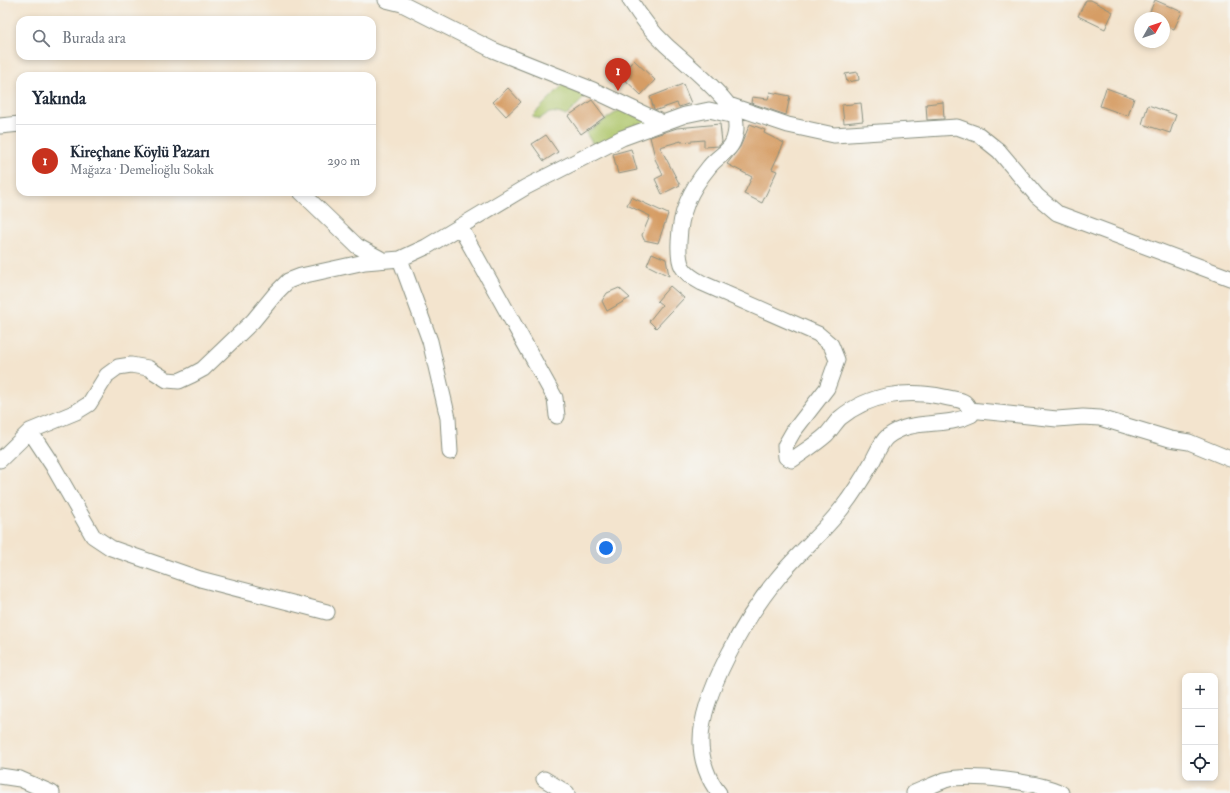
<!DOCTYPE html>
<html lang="tr">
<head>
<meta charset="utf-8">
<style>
	body { margin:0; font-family:"IM FELL Double Pica",serif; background:#f2f2f3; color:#1f2937 }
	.controls { position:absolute; right:12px; bottom:12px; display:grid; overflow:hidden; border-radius:8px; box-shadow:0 2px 6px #0003 }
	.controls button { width:36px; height:36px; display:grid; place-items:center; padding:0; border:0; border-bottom:1px solid #e0e1e3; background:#fff; color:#1f2937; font:20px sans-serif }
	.compass { position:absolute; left:1134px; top:12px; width:36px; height:36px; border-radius:50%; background:#fff; box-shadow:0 2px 6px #0003; rotate:50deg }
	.you { position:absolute; left:606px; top:548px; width:14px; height:14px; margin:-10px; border:3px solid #fff; border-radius:50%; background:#1a73e8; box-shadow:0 0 0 6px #1a73e833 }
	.badge { display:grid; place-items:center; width:26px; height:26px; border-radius:50%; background:#c8321e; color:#fff; font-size:13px; font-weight:700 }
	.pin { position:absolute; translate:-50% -33px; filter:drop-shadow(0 1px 2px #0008) }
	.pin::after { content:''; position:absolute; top:21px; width:14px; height:12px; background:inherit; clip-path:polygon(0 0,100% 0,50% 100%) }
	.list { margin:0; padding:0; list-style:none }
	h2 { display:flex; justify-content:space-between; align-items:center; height:52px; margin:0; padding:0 16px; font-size:17px }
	h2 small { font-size:13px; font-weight:400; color:#747a83 }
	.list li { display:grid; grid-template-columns:26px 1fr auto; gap:12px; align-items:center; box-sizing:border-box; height:72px; padding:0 16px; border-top:1px solid #e0e1e3 }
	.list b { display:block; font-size:15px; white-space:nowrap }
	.list p { margin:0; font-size:13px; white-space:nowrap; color:#747a83 }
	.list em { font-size:13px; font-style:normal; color:#747a83 }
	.icon { flex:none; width:22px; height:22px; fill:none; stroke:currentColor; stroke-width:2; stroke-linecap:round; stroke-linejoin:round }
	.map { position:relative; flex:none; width:1230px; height:793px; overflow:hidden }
	.search { position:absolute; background:#fff; box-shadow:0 2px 6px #0003; left:16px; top:16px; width:360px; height:44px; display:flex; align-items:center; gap:10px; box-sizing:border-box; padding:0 14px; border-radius:12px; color:#747a83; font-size:15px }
	.panel { position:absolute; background:#fff; box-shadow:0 2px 6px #0003; left:16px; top:72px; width:360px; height:124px; border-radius:12px }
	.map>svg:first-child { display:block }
</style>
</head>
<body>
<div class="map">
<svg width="1230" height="793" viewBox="0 0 1230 793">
	<rect width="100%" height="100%" fill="#f6f6f2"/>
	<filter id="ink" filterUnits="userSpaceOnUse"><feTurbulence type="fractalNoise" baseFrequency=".025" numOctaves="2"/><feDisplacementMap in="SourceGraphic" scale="8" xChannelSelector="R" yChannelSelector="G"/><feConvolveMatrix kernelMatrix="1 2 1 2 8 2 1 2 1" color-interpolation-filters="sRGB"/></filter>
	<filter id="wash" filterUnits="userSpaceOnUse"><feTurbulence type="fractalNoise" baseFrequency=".012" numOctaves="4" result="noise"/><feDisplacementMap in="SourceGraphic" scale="16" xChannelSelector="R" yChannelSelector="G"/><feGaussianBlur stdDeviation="0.9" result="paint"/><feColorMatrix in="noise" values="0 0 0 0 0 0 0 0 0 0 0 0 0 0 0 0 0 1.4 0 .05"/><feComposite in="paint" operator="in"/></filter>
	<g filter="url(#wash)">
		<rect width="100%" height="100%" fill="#f3e4ce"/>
		<path fill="#aec66b" stroke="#668250" d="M 564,84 L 588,94 L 566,116 C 555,111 549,111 540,119 L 532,116 Z
			M 621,109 L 652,123 L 594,146 L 586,133 Z"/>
		<g id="blocks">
			<path fill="#d69d65" d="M 1086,0 L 1091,0 L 1113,12 L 1105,29 L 1078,16 Z
				M 1155,0 L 1182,12 L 1174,29 L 1164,25 L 1164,18 L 1147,18 Z
				M 634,60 L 655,80 L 641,95 L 620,75 Z
				M 858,72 L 859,80 L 847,82 L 845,74 Z
				M 683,84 L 691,103 L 679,107 L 677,103 L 657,110 L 654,109 L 650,97 Z
				M 508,88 L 521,102 L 506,116 L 493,102 Z
				M 1106,88 L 1134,98 L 1128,116 L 1100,106 Z
				M 770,92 L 790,96 L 786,115 L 751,103 L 752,97 L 768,99 Z
				M 592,100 L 605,117 L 581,134 L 568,116 Z
				M 943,102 L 944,119 L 927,120 L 926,104 Z
				M 861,103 L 863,121 L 844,123 L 842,105 Z
				M 1148,105 L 1176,115 L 1170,133 L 1142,124 Z
				M 720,124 L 722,142 L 719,146 L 704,147 L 704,140 L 681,142 L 681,141 L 660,147 L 680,185 L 662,194 L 655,179 L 663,175 L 654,157 L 655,157 L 650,137 L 677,128 Z
				M 750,124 L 765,130 L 764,133 L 784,143 L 772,169 L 777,171 L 762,203 L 744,194 L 752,177 L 727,164 L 740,147 Z
				M 546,135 L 558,152 L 544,161 L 532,144 Z
				M 631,149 L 637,170 L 618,174 L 613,154 Z
				M 631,197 L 668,214 L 658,243 L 644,240 L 642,235 L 650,216 L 627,205 Z
				M 652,253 L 666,259 L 669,276 L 647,265 Z
				M 670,286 L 684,298 L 656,328 L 649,321 L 662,305 L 657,301 Z
				M 619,288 L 630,298 L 607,311 L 602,301 L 607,293 Z"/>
		</g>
	</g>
	<g filter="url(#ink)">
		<use href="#blocks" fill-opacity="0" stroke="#899081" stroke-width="1"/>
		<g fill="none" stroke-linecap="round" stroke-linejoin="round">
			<defs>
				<path id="minor" d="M 386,0 L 402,4 L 493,50 L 593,90 L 663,123
					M 630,0 C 640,16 652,32 666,45 C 681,59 731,99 735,117 C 736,121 736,126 736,129 C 734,152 721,152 709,167 C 690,190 680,212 679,242 C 678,265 681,272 702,283 L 818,334 L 831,345 L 837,360 L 827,388 L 793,432 L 785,446 L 786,457 L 792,460 C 803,452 816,444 826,435 C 831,430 835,423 840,418 C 869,394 908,389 944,397 C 959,401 967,397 971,415 C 943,429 913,417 887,437 C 881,442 876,455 872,462 C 863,478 853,494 842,508 C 822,534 797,554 777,579 C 747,615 700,696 701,742 C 701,760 708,780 719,793
					M 726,104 L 788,125 L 834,135 L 957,127 L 979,135 L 999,151 L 1037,196 L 1057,213 L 1230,278
					M 0,126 L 20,124
					M 301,192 L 357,246 L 383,260
					M 460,227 L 555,398 L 557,416
					M 400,259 L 430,341 L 448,418 L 450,452
					M 970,410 L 1057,419 L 1083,417 L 1100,418 L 1170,439 L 1189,442 L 1230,459
					M 30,431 L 53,466 L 93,536 L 111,548 L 200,579 L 327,612
					M 0,460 L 30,431 L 76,412 L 89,404 L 107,375 L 118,367 L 131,365 L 148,368 L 167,380 L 179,381 L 192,375 L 203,369 L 253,321 L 276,293 L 288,281 L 301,276 L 365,262 L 400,259 L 426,247 L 526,187 L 622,138 L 685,115 L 709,110 L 735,116
					M 0,776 L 20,779 L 52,793
					M 544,779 L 567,793
					M 914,793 C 924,789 935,784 945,780 C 969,773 1039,782 1061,793"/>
			</defs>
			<use href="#minor" stroke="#899081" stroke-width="17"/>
			<use href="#minor" stroke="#fff" stroke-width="15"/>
		</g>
	</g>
</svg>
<div class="controls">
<button>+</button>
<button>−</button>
<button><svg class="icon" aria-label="locate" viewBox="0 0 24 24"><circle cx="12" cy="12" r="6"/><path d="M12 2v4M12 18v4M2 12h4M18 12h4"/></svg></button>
</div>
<svg class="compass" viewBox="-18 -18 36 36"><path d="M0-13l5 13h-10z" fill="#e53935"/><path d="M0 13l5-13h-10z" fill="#747a83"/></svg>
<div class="you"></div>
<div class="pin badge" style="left:618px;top:91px">1</div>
<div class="search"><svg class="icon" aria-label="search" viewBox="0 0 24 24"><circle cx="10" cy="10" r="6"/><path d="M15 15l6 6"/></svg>Burada ara</div>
<section class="panel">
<h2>Yakında<small></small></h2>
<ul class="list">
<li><span class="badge">1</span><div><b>Kireçhane Köylü Pazarı</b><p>Mağaza · Demelioğlu Sokak</p></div><em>290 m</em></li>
</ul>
</section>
</div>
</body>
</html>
